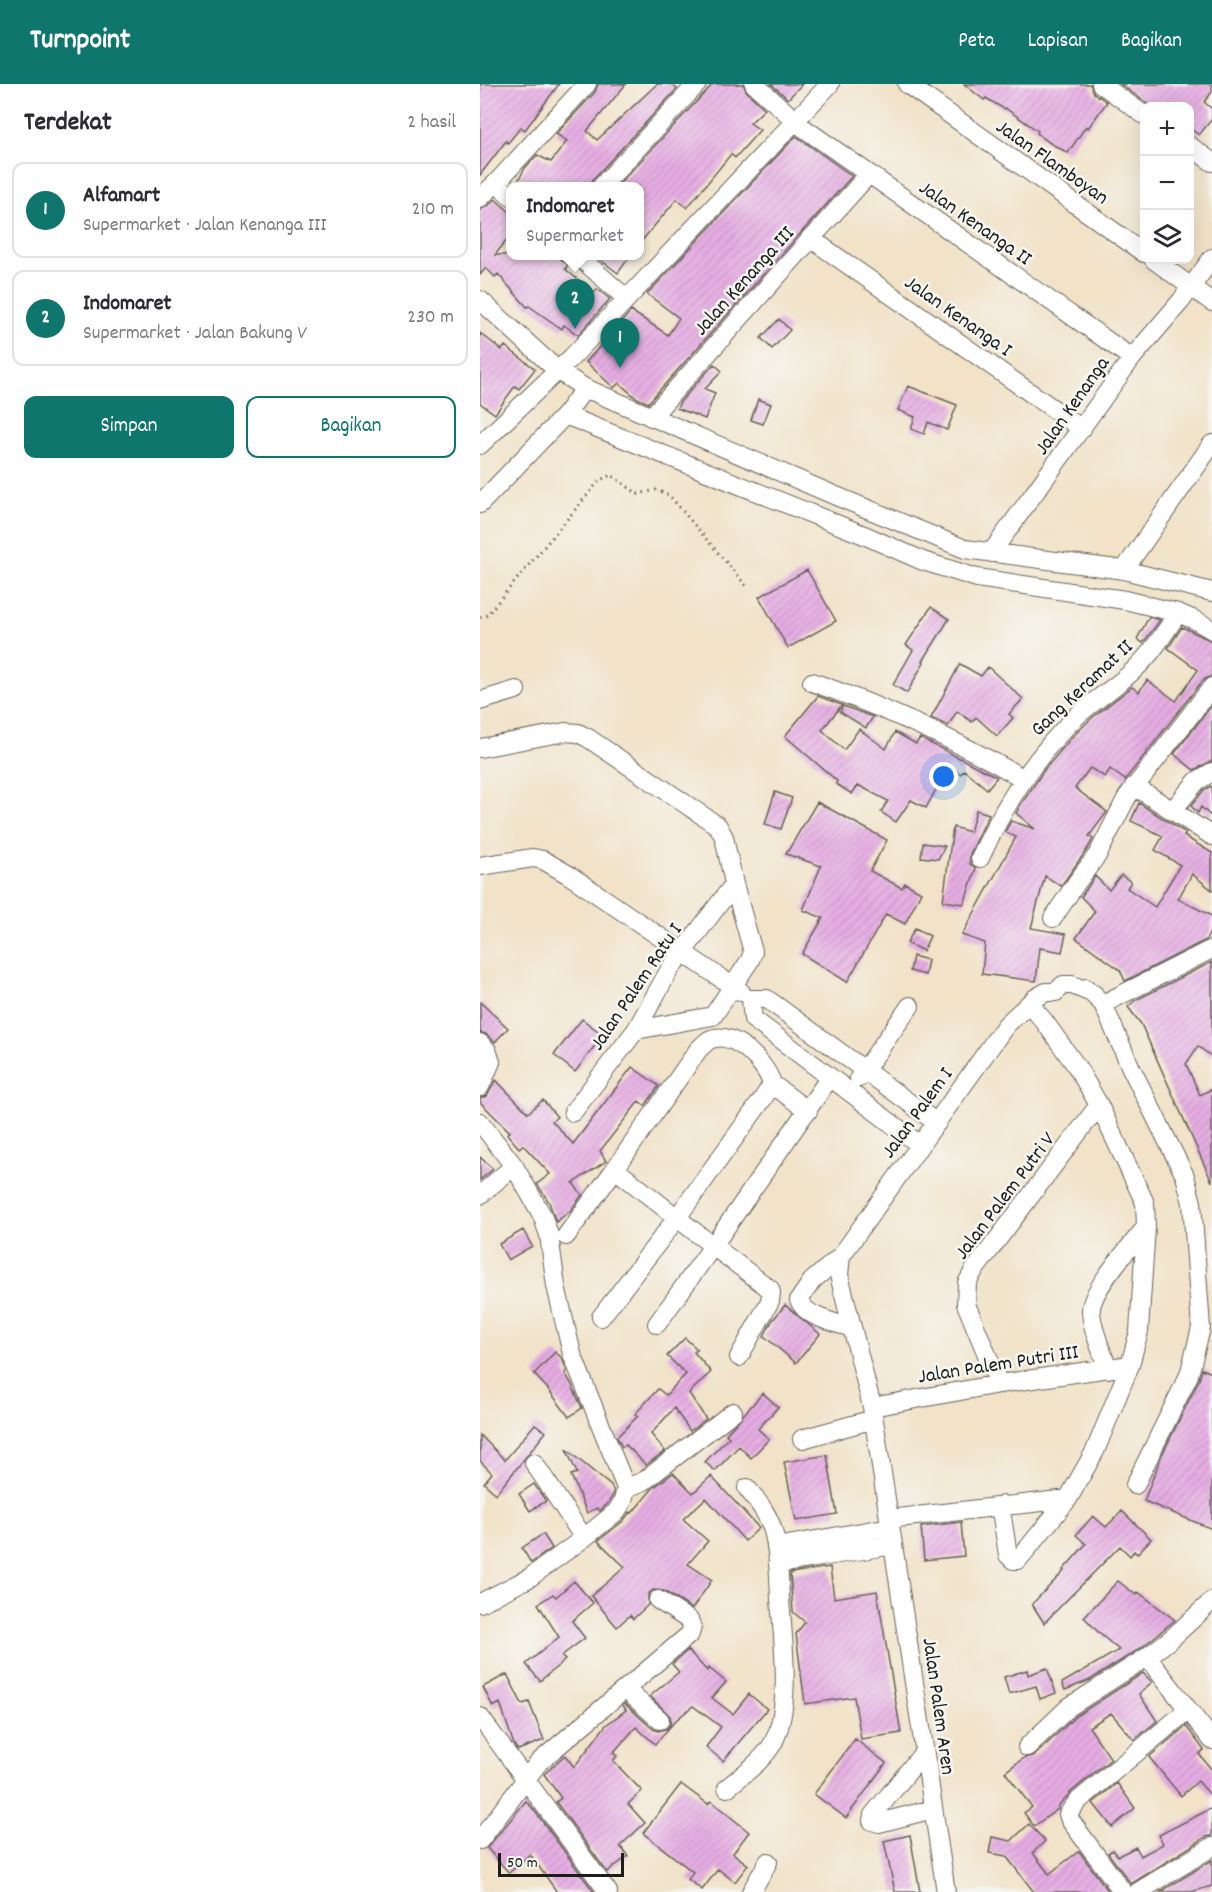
<!DOCTYPE html>
<html lang="id">
<head>
<meta charset="utf-8">
<style>
	body { margin:0; font-family:Dekko,sans-serif; background:#f2f2f3; color:#2b2b33 }
	.controls { position:absolute; right:18px; top:18px; display:grid; overflow:hidden; border-radius:12px; box-shadow:0 6px 24px #0002 }
	.controls button { width:54px; height:54px; display:grid; place-items:center; padding:0; border:0; border-bottom:2px solid #e1e1e2; background:#fff; color:#2b2b33; font:30px sans-serif }
	.scale { position:absolute; left:18px; bottom:15px; width:126px; box-sizing:border-box; padding-left:6px; border:3px solid #1c1c1c; border-top:0; font-size:16px; line-height:21px; white-space:nowrap; color:#1c1c1c; -webkit-text-stroke:4px #f6f6f2; paint-order:stroke }
	.you { position:absolute; left:464px; top:693px; width:21px; height:21px; margin:-15px; border:4px solid #fff; border-radius:50%; background:#1a73e8; box-shadow:0 0 0 9px #1a73e833 }
	.badge { display:grid; place-items:center; width:39px; height:39px; border-radius:50%; background:#0f766e; color:#fff; font-size:20px; font-weight:700 }
	.pin { position:absolute; translate:-50% -50px; filter:drop-shadow(0 2px 3px #0008) }
	.pin::after { content:''; position:absolute; top:32px; width:21px; height:18px; background:inherit; clip-path:polygon(0 0,100% 0,50% 100%) }
	.popup { position:absolute; left:26px; top:98px; width:138px; height:78px; box-sizing:border-box; display:grid; place-content:center; border-radius:12px; background:#fff; filter:drop-shadow(0 2px 4px #0005); font-size:20px; white-space:nowrap; color:#7c7c81 }
	.popup b { font-size:22px; color:#2b2b33 }
	.popup::after { content:''; position:absolute; left:50%; top:100%; margin-left:-12px; border:12px solid transparent; border-top-color:#fff }
	.list { margin:0; padding:0; list-style:none }
	h2 { display:flex; justify-content:space-between; align-items:center; height:78px; margin:0; padding:0 24px; font-size:26px }
	h2 small { font-size:20px; font-weight:400; color:#7c7c81 }
	.list li { display:grid; grid-template-columns:39px 1fr auto; gap:18px; align-items:center; box-sizing:border-box; height:96px; margin:0 12px 12px; padding:0 12px; border:2px solid #e1e1e2; border-radius:12px }
	.list b { display:block; font-size:22px; white-space:nowrap }
	.list p { margin:0; font-size:20px; white-space:nowrap; color:#7c7c81 }
	.list em { font-size:20px; font-style:normal; color:#7c7c81 }
	.actions { display:flex; gap:12px; padding:18px 24px }
	.actions a { flex:1; padding:14px 0; border:2px solid #0f766e; border-radius:12px; text-align:center; font-size:21px; color:#0f766e }
	.actions .main { background:#0f766e; color:#fff }
	.icon { flex:none; width:33px; height:33px; fill:none; stroke:currentColor; stroke-width:2; stroke-linecap:round; stroke-linejoin:round }
	.map { position:relative; flex:none; width:732px; height:1808px; overflow:hidden }
	header { display:flex; align-items:center; gap:36px; box-sizing:border-box; height:84px; padding:0 30px; background:#0f766e; color:#fff }
	header strong { font-size:28px }
	nav { display:flex; gap:33px; margin-inline-start:auto; font-size:21px }
	main { display:flex }
	aside { flex:1; background:#fff }
	.map>svg:first-child { display:block }
</style>
</head>
<body>
<header>
<strong>Turnpoint</strong>
<nav><a>Peta</a><a>Lapisan</a><a>Bagikan</a></nav>
</header>
<main>
<aside>
<h2>Terdekat<small>2 hasil</small></h2>
<ul class="list">
<li><span class="badge">1</span><div><b>Alfamart</b><p>Supermarket · Jalan Kenanga III</p></div><em>210 m</em></li>
<li><span class="badge">2</span><div><b>Indomaret</b><p>Supermarket · Jalan Bakung V</p></div><em>230 m</em></li>
</ul>
<div class="actions"><a class="main">Simpan</a><a>Bagikan</a></div>
</aside>
<div class="map">
<svg width="732" height="1808" viewBox="0 0 732 1808">
	<defs>
		<pattern id="building-hatch" width="6" height="6" patternUnits="userSpaceOnUse" patternTransform="scale(1.5)"><rect width="6" height="6" fill="#e6ade3"/><path d="M-1 1l2-2M0 6l6-6M5 7l2-2" fill="none" stroke="#c594c2"/></pattern>
	</defs>
	<rect width="100%" height="100%" fill="#f6f6f2"/>
	<filter id="ink" filterUnits="userSpaceOnUse"><feTurbulence type="fractalNoise" baseFrequency=".0167" numOctaves="2"/><feDisplacementMap in="SourceGraphic" scale="12" xChannelSelector="R" yChannelSelector="G"/><feConvolveMatrix kernelMatrix="1 2 1 2 8 2 1 2 1" color-interpolation-filters="sRGB"/></filter>
	<filter id="wash" filterUnits="userSpaceOnUse"><feTurbulence type="fractalNoise" baseFrequency=".008" numOctaves="4" result="noise"/><feDisplacementMap in="SourceGraphic" scale="24" xChannelSelector="R" yChannelSelector="G"/><feGaussianBlur stdDeviation="1.35" result="paint"/><feColorMatrix in="noise" values="0 0 0 0 0 0 0 0 0 0 0 0 0 0 0 0 0 1.4 0 .05"/><feComposite in="paint" operator="in"/></filter>
	<g filter="url(#wash)">
		<rect width="100%" height="100%" fill="#f1e2c8"/>
		<g id="blocks">
			<path fill="url(#building-hatch)" d="M 0,0 L 79,0 L 45,46 L 41,43 L 28,59 L 26,57 L 0,91 Z
				M 118,0 L 146,0 L 107,47 L 117,56 L 177,0 L 191,0 L 197,5 L 113,95 L 110,102 L 44,102 L 37,99 L 45,84 L 57,71 L 71,78 L 87,57 L 76,50 L 115,8 Z
				M 233,0 L 263,0 L 267,8 L 285,25 L 270,39 L 280,46 L 255,74 L 251,70 L 207,124 L 197,115 L 159,160 L 159,102 L 137,102 Z
				M 291,0 L 322,0 L 308,15 Z
				M 484,0 L 610,0 L 614,9 L 627,18 L 608,44 L 606,42 L 588,69 L 570,59 L 557,49 L 558,47 L 525,24 L 524,25 L 506,14 L 504,16 Z
				M 640,0 L 732,0 L 732,8 L 724,18 L 732,25 L 732,35 L 719,51 L 710,44 L 710,22 L 671,22 Z
				M 316,52 L 372,92 L 168,319 L 155,313 L 139,299 L 134,304 L 106,278 L 151,227 L 188,251 L 199,234 L 167,210 Z
				M 15,115 L 30,128 L 30,152 L 15,171 L 76,171 L 88,181 L 85,185 L 114,209 L 117,205 L 130,215 L 98,251 L 84,241 L 82,245 L 49,222 L 47,223 L 18,190 L 15,193 L 6,184 L 0,191 L 0,125 L 7,123 Z
				M 114,171 L 151,171 L 138,189 Z
				M 299,235 L 310,246 L 292,265 L 281,254 Z
				M 0,249 L 22,266 L 25,262 L 55,285 L 39,305 L 35,302 L 15,330 L 0,319 Z
				M 234,280 L 242,287 L 225,305 L 235,309 L 225,335 L 197,324 L 200,318 Z
				M 428,302 L 477,321 L 467,346 L 448,338 L 444,350 L 431,345 L 435,333 L 418,326 Z
				M 278,315 L 291,320 L 283,340 L 271,336 Z
				M 327,486 L 356,537 L 308,564 L 279,513 Z
				M 451,523 L 469,535 L 443,577 L 444,578 L 427,609 L 413,601 L 433,566 L 426,561 Z
				M 669,533 L 680,536 L 663,559 L 657,555 Z
				M 702,543 L 732,557 L 732,592 L 723,596 L 645,696 L 630,685 L 625,693 L 610,684 L 595,704 L 627,728 L 609,752 L 613,755 L 608,764 L 581,802 L 565,792 L 551,844 L 586,850 L 582,868 L 560,864 L 556,897 L 502,890 L 505,859 L 482,851 L 536,753 L 525,748 L 531,737 L 555,745 L 536,729 L 540,722 L 564,686 L 592,653 L 613,633 L 652,603 L 659,608 L 667,596 L 696,617 L 718,586 L 688,564 Z
				M 480,580 L 501,592 L 508,583 L 543,615 L 529,630 L 533,634 L 517,652 L 496,633 L 492,638 L 477,627 L 468,642 L 451,634 Z
				M 338,612 L 362,621 L 342,646 L 364,666 L 379,645 L 406,665 L 415,648 L 436,660 L 440,654 L 517,693 L 507,705 L 484,686 L 481,690 L 469,681 L 446,724 L 431,716 L 416,738 L 401,728 L 408,717 L 378,701 L 372,710 L 356,700 L 357,697 L 305,652 Z
				M 732,621 L 732,677 L 714,686 L 694,670 Z
				M 363,622 L 393,633 L 386,644 L 360,628 Z
				M 731,702 L 732,703 L 732,733 L 721,723 L 718,729 L 711,722 L 724,706 Z
				M 295,708 L 312,714 L 301,745 L 285,740 Z
				M 337,718 L 407,756 L 390,787 L 422,804 L 425,799 L 441,808 L 425,840 L 406,830 L 367,898 L 322,870 L 343,834 L 323,826 L 341,782 L 306,770 Z
				M 659,719 L 706,749 L 704,752 L 732,769 L 732,806 L 712,790 L 698,815 L 732,832 L 732,844 L 726,856 L 645,897 L 640,886 L 596,854 L 615,827 L 601,813 L 615,792 L 629,806 L 641,791 L 651,798 L 647,804 L 675,823 L 700,781 L 675,766 L 683,752 L 651,737 Z
				M 496,726 L 509,730 L 490,770 L 490,780 L 496,784 L 484,820 L 463,817 L 473,743 L 490,748 Z
				M 443,759 L 465,762 L 458,775 L 441,773 Z
				M 435,844 L 450,852 L 443,867 L 427,859 Z
				M 433,872 L 448,876 L 445,891 L 430,887 Z
				M 732,878 L 732,973 L 718,962 L 706,980 L 720,1011 L 732,1005 L 732,1098 L 661,940 L 648,923 L 654,917 Z
				M 0,918 L 28,944 L 15,958 L 7,951 L 0,948 Z
				M 102,935 L 123,951 L 95,988 L 74,971 Z
				M 152,983 L 179,1002 L 165,1022 L 159,1017 L 120,1067 L 126,1077 L 93,1099 L 102,1111 L 91,1126 L 76,1138 L 69,1118 L 57,1100 L 70,1090 L 43,1061 L 39,1064 L 27,1050 L 30,1048 L 0,1018 L 0,1014 L 7,1012 L 16,996 L 48,1029 L 63,1016 L 77,1033 L 72,1037 L 93,1060 Z
				M 0,1073 L 13,1085 L 0,1096 Z
				M 43,1146 L 52,1162 L 28,1176 L 19,1160 Z
				M 305,1221 L 340,1250 L 316,1279 L 284,1252 L 292,1237 Z
				M 205,1254 L 217,1265 L 214,1268 L 231,1288 L 209,1309 L 226,1335 L 210,1347 L 194,1324 L 171,1350 L 185,1367 L 166,1381 L 146,1361 L 142,1363 L 137,1353 L 158,1332 L 155,1330 L 178,1305 L 186,1311 L 206,1290 L 187,1272 Z
				M 75,1268 L 82,1274 L 87,1287 L 85,1289 L 91,1299 L 102,1324 L 89,1333 L 68,1305 L 54,1290 Z
				M 722,1285 L 732,1289 L 732,1445 L 664,1417 L 681,1373 L 719,1296 Z
				M 283,1309 L 298,1323 L 278,1345 L 289,1355 L 271,1374 L 259,1362 L 235,1387 L 225,1378 L 249,1353 L 246,1350 Z
				M 55,1340 L 66,1348 L 16,1410 L 4,1399 L 12,1389 L 0,1377 L 0,1351 L 25,1376 Z
				M 86,1365 L 131,1402 L 134,1408 L 132,1413 L 127,1420 L 120,1427 L 117,1424 L 107,1429 L 91,1391 L 97,1389 Z
				M 347,1371 L 357,1430 L 316,1437 L 304,1378 Z
				M 193,1389 L 213,1409 L 231,1392 L 279,1444 L 265,1457 L 226,1414 L 203,1435 L 228,1457 L 208,1480 L 232,1496 L 212,1525 L 184,1507 L 173,1506 L 168,1510 L 168,1521 L 153,1535 L 150,1531 L 137,1543 L 111,1512 L 145,1483 L 118,1457 L 143,1437 L 150,1428 L 152,1429 L 173,1404 Z
				M 54,1400 L 66,1417 L 50,1427 L 39,1410 Z
				M 642,1427 L 671,1455 L 657,1470 L 654,1467 L 650,1472 L 640,1462 L 564,1539 L 552,1520 L 584,1487 L 583,1486 L 606,1460 L 596,1451 L 613,1432 L 626,1443 Z
				M 481,1438 L 484,1472 L 444,1476 L 441,1443 Z
				M 63,1450 L 72,1464 L 51,1479 L 42,1464 Z
				M 350,1483 L 354,1514 L 397,1507 L 421,1649 L 381,1655 L 374,1613 L 325,1620 L 316,1550 L 325,1538 L 313,1528 L 310,1489 Z
				M 94,1497 L 113,1519 L 92,1537 L 105,1554 L 81,1572 L 85,1576 L 60,1597 L 46,1580 L 79,1553 L 58,1520 L 73,1510 L 76,1513 Z
				M 638,1497 L 656,1511 L 658,1508 L 695,1536 L 661,1564 L 610,1596 L 585,1606 L 582,1599 L 639,1566 L 619,1549 L 604,1533 Z
				M 208,1566 L 227,1587 L 229,1584 L 246,1598 L 232,1614 L 253,1630 L 269,1610 L 287,1625 L 243,1677 L 226,1663 L 241,1643 L 213,1622 L 196,1636 L 175,1660 L 156,1643 L 133,1669 L 137,1672 L 133,1677 L 162,1707 L 148,1720 L 165,1739 L 140,1762 L 148,1772 L 127,1788 L 76,1718 L 81,1714 L 64,1690 L 85,1671 L 94,1683 L 126,1641 L 146,1626 L 143,1621 L 145,1620 L 173,1645 L 178,1647 L 188,1644 L 191,1638 L 190,1632 L 170,1612 L 199,1588 L 192,1580 Z
				M 567,1584 L 576,1609 L 560,1615 L 556,1602 L 529,1610 L 524,1593 L 547,1586 L 548,1591 Z
				M 663,1589 L 672,1598 L 659,1610 L 677,1637 L 654,1656 L 631,1629 L 609,1643 L 631,1675 L 591,1708 L 578,1722 L 578,1725 L 554,1742 L 544,1729 L 552,1723 L 525,1688 L 544,1674 L 555,1671 L 596,1632 Z
				M 27,1590 L 42,1620 L 49,1618 L 64,1656 L 38,1666 L 34,1661 L 20,1619 L 13,1623 L 3,1603 Z
				M 706,1642 L 724,1666 L 719,1670 L 732,1686 L 732,1713 L 718,1697 L 701,1712 L 669,1673 Z
				M 375,1655 L 406,1679 L 366,1734 L 334,1710 Z
				M 637,1699 L 655,1724 L 632,1743 L 613,1719 Z
				M 201,1700 L 228,1720 L 231,1717 L 269,1748 L 253,1769 L 268,1781 L 255,1798 L 238,1785 L 222,1806 L 208,1795 L 213,1788 L 163,1749 Z
				M 46,1717 L 54,1726 L 114,1808 L 77,1808 L 50,1770 L 29,1789 L 7,1764 Z
				M 732,1724 L 732,1752 L 726,1753 L 651,1800 L 628,1769 L 633,1766 L 638,1772 L 656,1763 L 661,1772 L 683,1760 L 679,1751 Z
				M 549,1740 L 565,1757 L 553,1769 L 569,1790 L 599,1767 L 629,1808 L 554,1808 L 526,1772 L 509,1769 L 512,1753 L 531,1757 Z
				M 430,1751 L 440,1808 L 415,1808 L 404,1757 Z
				M 732,1776 L 732,1802 L 711,1808 L 680,1808 Z"/>
		</g>
	</g>
	<g filter="url(#ink)">
		<use href="#blocks" fill-opacity="0" stroke="#676158" stroke-width="1.5"/>
		<g fill="none" stroke-linecap="round" stroke-linejoin="round">
			<defs>
				<path id="minor" d="M 274,0 L 325,45 L 652,274
					M 427,0 L 664,169
					M 621,0 L 664,31
					M 710,62 L 732,78
					M 16,99 L 31,112
					M 121,103 L 217,0
					M 0,114 L 16,99 L 107,0
					M 330,154 L 602,345
					M 98,172 L 147,215
					M 674,176 L 732,218
					M 0,216 L 78,287 L 105,304 L 356,412 L 485,465 L 644,486 L 732,508
					M 85,331 L 384,451 L 443,477 L 497,494 L 645,516 L 698,529 L 717,537 L 732,546
					M 171,333 L 389,90
					M 0,361 L 92,273 L 350,0
					M 0,420 L 85,331 L 105,304
					M 511,469 L 652,274 L 701,217 L 732,174
					M 644,486 L 732,360
					M 332,598 C 406,624 476,656 544,695
					M 0,617 L 36,606
					M 0,664 L 85,648 L 98,649 L 108,654 L 238,742 L 244,753 L 254,800 L 273,868 L 270,876 L 233,932 L 156,946
					M 654,702 L 732,752
					M 692,727 L 717,697 L 732,688
					M 500,774 C 524,721 556,670 599,630 C 617,614 639,601 656,584 C 673,568 685,548 698,529
					M 0,782 L 53,774 L 63,776 L 89,791 L 261,908
					M 573,834 L 597,798 L 618,770 L 647,713 L 732,603
					M 606,904 L 623,920 L 651,984 L 705,1092 L 712,1119 L 721,1244 L 709,1291 L 655,1401
					M 623,920 L 730,866
					M 0,959 L 7,966 L 11,978 L 0,1003
					M 379,994 L 430,922
					M 292,1000 L 328,1027
					M 93,1028 L 156,946 L 190,885 L 254,800
					M 0,1038 L 34,1082 L 62,1131 L 69,1151 L 76,1202 L 92,1270 L 146,1404 L 143,1417 L 136,1428 L 104,1454 L 49,1494 L 0,1519
					M 440,1061 L 273,935 L 271,915 L 287,915 L 457,1039
					M 0,1111 L 34,1082
					M 86,1152 L 135,1085 L 233,1162 L 177,1240
					M 361,1172 L 332,1197 L 319,1216 C 326,1234 355,1238 372,1244
					M 121,1233 L 196,1135 L 282,1016 L 292,1000 C 286,979 253,944 229,956 C 225,959 221,963 218,966 L 135,1085
					M 259,1273 L 290,1217 L 291,1209 L 290,1205 L 233,1162 L 350,993
					M 628,1285 C 622,1267 612,1246 611,1227 C 610,1206 652,1161 666,1143
					M 519,1300 L 486,1220 L 487,1199 L 493,1188 L 619,1021
					M 392,1323 L 519,1300 L 650,1281
					M 322,1355 L 394,1335
					M 54,1379 L 104,1454
					M 146,1404 L 164,1397 L 253,1328
					M 523,1421 L 522,1433 L 528,1471 L 533,1476 L 538,1476 L 588,1415 L 615,1367 L 650,1281 L 659,1247 L 666,1143 L 665,1119 L 619,1021 L 597,983 L 564,937 L 549,920
					M 409,1435 L 588,1415
					M 296,1463 L 410,1443
					M 298,1480 L 413,1461
					M 667,1573 L 732,1656
					M 145,1605 L 180,1636
					M 0,1633 L 128,1808
					M 547,1663 L 589,1623 L 667,1573 L 692,1554 L 732,1517
					M 444,1668 L 393,1731 L 392,1737 L 399,1739 L 453,1725
					M 247,1704 C 262,1691 283,1677 293,1659 C 312,1623 303,1556 300,1515 C 299,1494 299,1471 294,1451 C 290,1432 279,1419 267,1404
					M 0,1756 L 59,1678 L 210,1550 L 212,1543 L 209,1536 L 178,1516
					M 271,1808 L 288,1778
					M 466,1808 L 392,1323 L 359,1191 L 361,1172 L 526,941 L 554,915 L 566,908 L 576,908 L 583,901 L 592,901 L 614,910
					M 643,1808 L 590,1736 L 588,1730 L 598,1717 L 708,1626
					M 658,1808 L 732,1763"/>
			</defs>
			<use href="#minor" stroke="#676158" stroke-width="20"/>
			<path stroke="#676158" stroke-width="3" stroke-dasharray="1.5 4.5" stroke-linecap="butt" d="M 0,533 L 7,531 L 120,396 L 131,391 L 158,410 L 176,406 L 189,411 L 268,504"/>
			<use href="#minor" stroke="#fff" stroke-width="18"/>
		</g>
	</g>
	<g text-anchor="middle" stroke-width="5" stroke-linejoin="round" paint-order="stroke">
		<g font-size="21" fill="#1c1c1c" stroke="#f6f6f2">
			<text transform="translate(573 77) rotate(35)" y="7">Jalan Flamboyan</text>
			<text transform="translate(496 138) rotate(35)" y="7">Jalan Kenanga II</text>
			<text transform="translate(263 196) rotate(-48)" y="7">Jalan Kenanga III</text>
			<text transform="translate(479 231) rotate(35)" y="7">Jalan Kenanga I</text>
			<text transform="translate(591 321) rotate(-55)" y="7">Jalan Kenanga</text>
			<text transform="translate(601 603) rotate(-43)" y="7">Gang Keramat II</text>
			<text transform="translate(155 902) rotate(-56)" y="7">Jalan Palem Ratu I</text>
			<text transform="translate(436 1028) rotate(-54)" y="7">Jalan Palem I</text>
			<text transform="translate(524 1111) rotate(-53)" y="7">Jalan Palem Putri V</text>
			<text transform="translate(518 1279) rotate(-9)" y="7">Jalan Palem Putri III</text>
			<text transform="translate(460 1622) rotate(82)" y="7">Jalan Palem Aren</text>
		</g>
	</g>
</svg>
<div class="controls">
<button>+</button>
<button>−</button>
<button><svg class="icon" aria-label="layers" viewBox="0 0 24 24"><path d="M12 4l9 5-9 5-9-5zM3 14l9 5 9-5"/></svg></button>
</div>
<div class="scale">50 m</div>
<div class="you"></div>
<div class="pin badge" style="left:140px;top:284px">1</div>
<div class="pin badge" style="left:95px;top:245px">2</div>
<div class="popup"><b>Indomaret</b>Supermarket</div>
</div>
</main>
</body>
</html>
